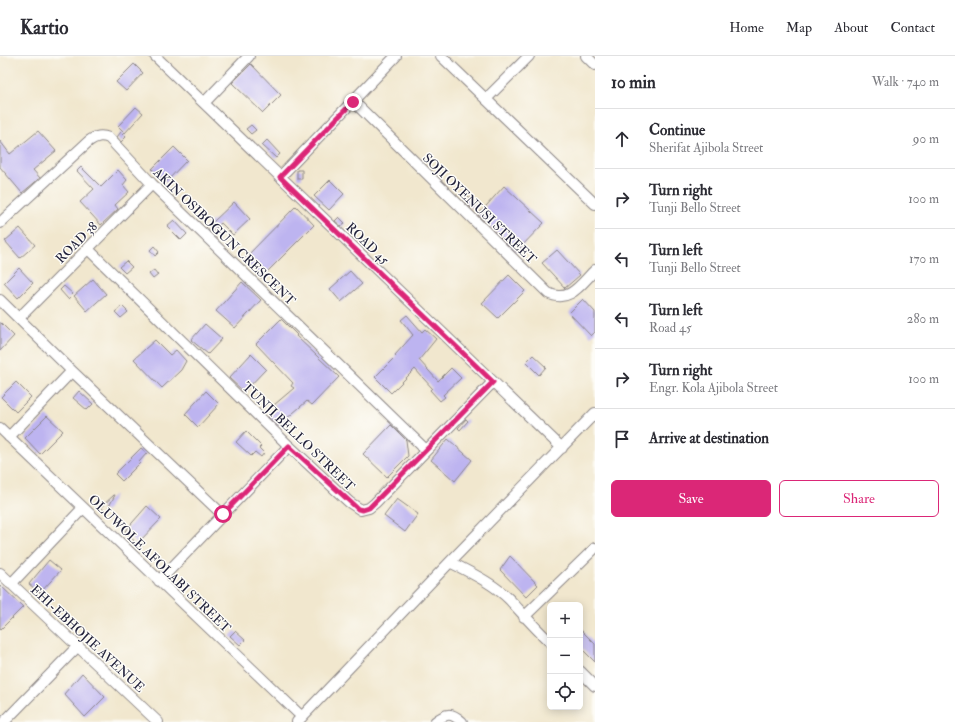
<!DOCTYPE html>
<html lang="en">
<head>
<meta charset="utf-8">
<style>
	body { margin:0; font-family:"IM FELL Double Pica",serif; background:#f7f7f7; color:#2b2b33 }
	.controls { position:absolute; right:12px; bottom:12px; display:grid; overflow:hidden; border-radius:6px; box-shadow:0 2px 10px #0003 }
	.controls button { width:36px; height:36px; display:grid; place-items:center; padding:0; border:0; border-bottom:1px solid #e1e1e2; background:#fff; color:#2b2b33; font:20px sans-serif }
	.stop { position:absolute; width:12px; height:12px; margin:-9px; border:3px solid #db2777; border-radius:50%; background:#fff }
	.stop.end { background:#db2777; border-color:#fff; box-shadow:0 1px 4px #0008 }
	.list { margin:0; padding:0; list-style:none }
	h2 { display:flex; justify-content:space-between; align-items:center; height:52px; margin:0; padding:0 16px; font-size:17px }
	h2 small { font-size:13px; font-weight:400; color:#7c7c81 }
	.list li { display:grid; grid-template-columns:26px 1fr auto; gap:12px; align-items:center; box-sizing:border-box; height:60px; padding:0 16px; border-top:1px solid #e1e1e2 }
	.list b { display:block; font-size:15px; white-space:nowrap }
	.list p { margin:0; font-size:13px; white-space:nowrap; color:#7c7c81 }
	.list em { font-size:13px; font-style:normal; color:#7c7c81 }
	.actions { display:flex; gap:8px; padding:12px 16px }
	.actions a { flex:1; padding:9px 0; border:1px solid #db2777; border-radius:6px; text-align:center; font-size:14px; color:#db2777 }
	.actions .main { background:#db2777; color:#fff }
	.icon { flex:none; width:22px; height:22px; fill:none; stroke:currentColor; stroke-width:2; stroke-linecap:round; stroke-linejoin:round }
	.map { position:relative; flex:none; width:595px; height:666px; overflow:hidden }
	header { display:flex; align-items:center; gap:24px; box-sizing:border-box; height:56px; padding:0 20px; background:#fff; border-bottom:1px solid #e1e1e2 }
	header strong { font-size:19px }
	nav { display:flex; gap:22px; margin-inline-start:auto; font-size:14px }
	main { display:flex }
	aside { flex:1; background:#fff }
	.map>svg:first-child { display:block }
</style>
</head>
<body>
<header>
<strong>Kartio</strong>
<nav><a>Home</a><a>Map</a><a>About</a><a>Contact</a></nav>
</header>
<main>
<div class="map">
<svg width="595" height="666" viewBox="0 0 595 666">
	<rect width="100%" height="100%" fill="#fdfcf7"/>
	<filter id="ink" filterUnits="userSpaceOnUse"><feTurbulence type="fractalNoise" baseFrequency=".025" numOctaves="2"/><feDisplacementMap in="SourceGraphic" scale="8" xChannelSelector="R" yChannelSelector="G"/><feConvolveMatrix kernelMatrix="1 2 1 2 8 2 1 2 1" color-interpolation-filters="sRGB"/></filter>
	<filter id="wash" filterUnits="userSpaceOnUse"><feTurbulence type="fractalNoise" baseFrequency=".012" numOctaves="4" result="noise"/><feDisplacementMap in="SourceGraphic" scale="16" xChannelSelector="R" yChannelSelector="G"/><feGaussianBlur stdDeviation="0.9" result="paint"/><feColorMatrix in="noise" values="0 0 0 0 0 0 0 0 0 0 0 0 0 0 0 0 0 1.4 0 .05"/><feComposite in="paint" operator="in"/></filter>
	<g filter="url(#wash)">
		<rect width="100%" height="100%" fill="#f1e7ce"/>
		<g id="blocks">
			<path fill="#bdb4f0" d="M 134,8 L 143,17 L 126,35 L 116,26 Z
				M 251,8 L 281,39 L 263,57 L 232,27 Z
				M 136,51 L 143,57 L 125,77 L 118,70 Z
				M 251,69 L 256,74 L 251,78 L 246,73 Z
				M 38,75 L 56,95 L 33,114 L 40,122 L 22,137 L 0,111 L 0,85 L 10,98 Z
				M 121,76 L 126,81 L 121,86 L 117,81 Z
				M 267,84 L 280,98 L 276,102 L 262,89 Z
				M 174,91 L 187,104 L 166,126 L 152,113 Z
				M 81,111 L 101,131 L 118,114 L 127,124 L 123,129 L 129,136 L 115,149 L 118,153 L 101,169 L 80,146 L 94,133 L 77,115 Z
				M 297,114 L 302,114 L 302,123 L 297,123 Z
				M 330,124 L 344,138 L 329,154 L 314,140 Z
				M 504,130 L 544,167 L 516,196 L 478,159 Z
				M 468,140 L 475,147 L 471,152 L 463,144 Z
				M 234,146 L 250,163 L 233,179 L 221,167 L 211,177 L 206,171 L 212,165 L 213,166 Z
				M 296,150 L 314,169 L 261,222 L 243,204 Z
				M 339,161 L 345,167 L 342,171 L 335,165 Z
				M 174,164 L 187,178 L 181,184 L 167,170 Z
				M 20,172 L 35,189 L 20,202 L 5,185 Z
				M 154,190 L 159,196 L 155,200 L 150,194 Z
				M 557,194 L 580,219 L 565,232 L 542,207 Z
				M 126,205 L 132,211 L 125,217 L 119,211 Z
				M 19,212 L 33,227 L 18,242 L 4,227 Z
				M 154,214 L 158,219 L 153,223 L 149,218 Z
				M 350,215 L 362,228 L 341,246 L 330,233 Z
				M 509,219 L 525,235 L 498,262 L 482,247 Z
				M 93,223 L 106,238 L 87,255 L 74,240 Z
				M 242,226 L 261,244 L 235,272 L 216,255 Z
				M 64,230 L 73,238 L 68,243 L 60,234 Z
				M 583,243 L 595,256 L 595,276 L 591,280 L 569,257 Z
				M 122,250 L 128,256 L 121,262 L 115,256 Z
				M 407,259 L 422,276 L 425,273 L 436,283 L 419,304 L 438,325 L 451,312 L 461,322 L 443,339 L 445,341 L 440,345 L 430,334 L 432,332 L 415,313 L 391,337 L 375,321 L 396,300 L 395,299 L 413,279 L 401,264 Z
				M 281,263 L 297,279 L 296,280 L 339,321 L 312,349 L 307,345 L 278,370 L 268,361 L 277,352 L 274,349 L 294,332 L 291,330 L 293,327 L 256,288 Z
				M 0,266 L 14,280 L 0,295 Z
				M 205,268 L 222,283 L 208,298 L 191,284 Z
				M 155,284 L 170,299 L 176,294 L 186,305 L 181,314 L 162,332 L 134,303 Z
				M 251,298 L 266,313 L 244,336 L 229,322 Z
				M 533,299 L 546,311 L 539,319 L 526,306 Z
				M 16,326 L 31,341 L 16,356 L 1,341 Z
				M 79,335 L 93,348 L 87,354 L 73,342 Z
				M 206,335 L 219,348 L 198,371 L 185,358 Z
				M 47,360 L 63,375 L 40,398 L 25,382 Z
				M 466,363 L 468,365 L 460,374 L 458,372 Z
				M 391,369 L 406,384 L 408,400 L 387,421 L 363,398 Z
				M 246,375 L 261,390 L 259,392 L 264,397 L 261,401 L 255,396 L 251,400 L 236,386 Z
				M 448,383 L 472,404 L 455,425 L 431,404 Z
				M 141,392 L 147,397 L 139,406 L 140,407 L 122,425 L 115,418 Z
				M 114,439 L 115,439 L 106,456 L 101,451 Z
				M 397,443 L 418,458 L 405,476 L 384,460 Z
				M 147,450 L 161,463 L 137,488 L 125,475 Z
				M 510,500 L 538,529 L 526,541 L 500,514 Z
				M 49,504 L 61,514 L 40,537 L 29,528 Z
				M 0,529 L 23,551 L 0,574 Z
				M 580,573 L 595,588 L 595,606 L 580,591 Z
				M 235,575 L 245,584 L 240,589 L 230,580 Z
				M 82,617 L 105,641 L 85,661 L 64,638 Z"/>
		</g>
	</g>
	<g filter="url(#ink)">
		<use href="#blocks" fill-opacity="0" stroke="#8a8484" stroke-width="1"/>
		<g fill="none" stroke-linecap="round" stroke-linejoin="round">
			<defs>
				<path id="minor" d="M 155,0 L 562,392
					M 441,0 L 595,148
					M 586,0 L 595,9
					M 486,43 L 529,0
					M 353,45 L 548,237 C 569,248 581,228 595,214
					M 204,47 L 249,0
					M 280,121 L 396,0
					M 0,167 L 89,85 C 96,80 101,79 109,82 L 152,128 L 426,394
					M 88,193 L 289,390 L 349,446 L 361,454 L 369,452 L 375,447 L 493,326
					M 0,244 L 72,315 L 223,459
					M 19,262 L 152,128
					M 0,372 L 302,661
					M 9,381 L 72,315
					M 450,506 C 471,517 493,527 510,544 C 523,558 536,573 550,586
					M 0,517 L 158,666
					M 159,525 L 289,390
					M 11,528 L 83,452
					M 524,561 L 595,492
					M 580,615 L 595,630
					M 4,666 L 78,590
					M 297,666 L 450,506 L 595,357
					M 435,666 C 446,657 451,656 462,666"/>
			</defs>
			<use href="#minor" stroke="#8a8484" stroke-width="12"/>
			<use href="#minor" stroke="#fff" stroke-width="10"/>
		</g>
	</g>
	<g fill="none" stroke-linecap="round" stroke-linejoin="round" filter="url(#ink)">
		<path stroke="#db2777" stroke-width="5" d="M 223,458 L 289,390 L 358,453 L 363,454 L 369,452 L 493,326 L 280,121 L 353,46"/>
	</g>
	<g text-anchor="middle" stroke-width="3" stroke-linejoin="round" paint-order="stroke">
		<g font-size="13" fill="#22223b" stroke="#fdfcf7">
			<text transform="translate(480 152) rotate(44)" y="5">SOJI OYENUSI STREET</text>
			<text transform="translate(225 180) rotate(44)" y="5">AKIN OSIBOGUN CRESCENT</text>
			<text transform="translate(76 186) rotate(-45)" y="5">ROAD 38</text>
			<text transform="translate(368 187) rotate(44)" y="5">ROAD 45</text>
			<text transform="translate(299 380) rotate(44)" y="5">TUNJI BELLO STREET</text>
			<text transform="translate(160 507) rotate(44)" y="5">OLUWOLE AFOLABI STREET</text>
			<text transform="translate(88 582) rotate(43)" y="5">EHI-EBHOJIE AVENUE</text>
		</g>
	</g>
</svg>
<div class="controls">
<button>+</button>
<button>−</button>
<button><svg class="icon" aria-label="locate" viewBox="0 0 24 24"><circle cx="12" cy="12" r="6"/><path d="M12 2v4M12 18v4M2 12h4M18 12h4"/></svg></button>
</div>
<div class="stop" style="left:223px;top:458px"></div>
<div class="stop end" style="left:353px;top:46px"></div>
</div>
<aside>
<h2>10 min<small>Walk · 740 m</small></h2>
<ul class="list">
<li><svg class="icon" aria-label="ahead" viewBox="0 0 24 24"><path d="M12 20V5M6 11l6-6 6 6"/></svg><div><b>Continue</b><p>Sherifat Ajibola Street</p></div><em>90 m</em></li>
<li><svg class="icon" aria-label="right" viewBox="0 0 24 24"><path d="M7 20v-9h11M14 6l5 5-5 5"/></svg><div><b>Turn right</b><p>Tunji Bello Street</p></div><em>100 m</em></li>
<li><svg class="icon" aria-label="left" viewBox="0 0 24 24"><path d="M17 20v-9H6M10 6l-5 5 5 5"/></svg><div><b>Turn left</b><p>Tunji Bello Street</p></div><em>170 m</em></li>
<li><svg class="icon" aria-label="left" viewBox="0 0 24 24"><path d="M17 20v-9H6M10 6l-5 5 5 5"/></svg><div><b>Turn left</b><p>Road 45</p></div><em>280 m</em></li>
<li><svg class="icon" aria-label="right" viewBox="0 0 24 24"><path d="M7 20v-9h11M14 6l5 5-5 5"/></svg><div><b>Turn right</b><p>Engr. Kola Ajibola Street</p></div><em>100 m</em></li>
<li><svg class="icon" aria-label="arrive" viewBox="0 0 24 24"><path d="M6 21V4h12l-3 4 3 4H6"/></svg><div><b>Arrive at destination</b></div></li>
</ul>
<div class="actions"><a class="main">Save</a><a>Share</a></div>
</aside>
</main>
</body>
</html>
